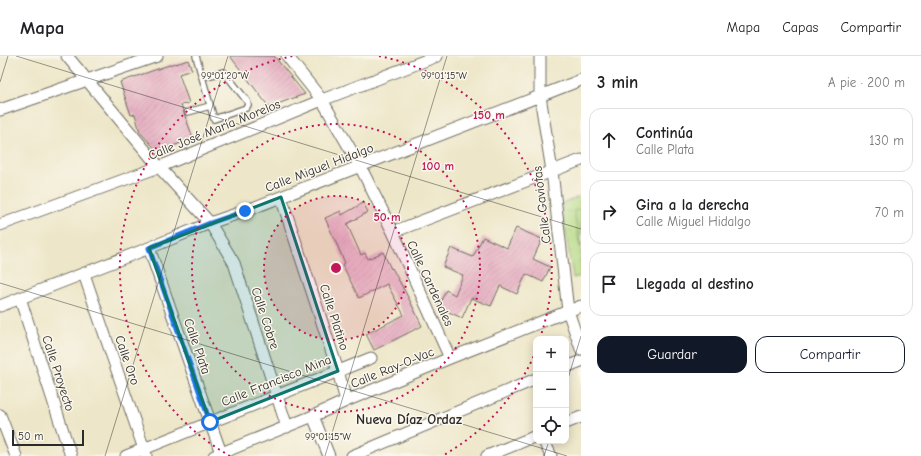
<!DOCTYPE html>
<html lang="es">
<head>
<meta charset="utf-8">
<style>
	body { margin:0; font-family:"Comic Neue",sans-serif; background:#f2f2f2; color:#202124 }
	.controls { position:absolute; right:12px; bottom:12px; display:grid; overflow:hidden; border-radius:8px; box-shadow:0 2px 10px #0003 }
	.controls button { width:36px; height:36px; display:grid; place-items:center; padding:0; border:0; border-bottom:1px solid #e0e0e0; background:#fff; color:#202124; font:20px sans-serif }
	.scale { position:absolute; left:12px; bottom:10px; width:72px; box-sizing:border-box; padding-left:4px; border:2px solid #2b2b2b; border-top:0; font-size:11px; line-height:14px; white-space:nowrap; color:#2b2b2b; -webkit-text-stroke:3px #fbf7ec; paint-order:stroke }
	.stop { position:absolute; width:12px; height:12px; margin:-9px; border:3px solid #1a73e8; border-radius:50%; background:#fff }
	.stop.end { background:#1a73e8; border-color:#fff; box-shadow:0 1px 4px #0008 }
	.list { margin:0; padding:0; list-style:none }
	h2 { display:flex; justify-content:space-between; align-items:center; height:52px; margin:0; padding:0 16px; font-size:17px }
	h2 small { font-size:13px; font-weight:400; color:#757577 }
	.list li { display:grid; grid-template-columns:26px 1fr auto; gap:12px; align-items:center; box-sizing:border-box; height:64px; margin:0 8px 8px; padding:0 8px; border:1px solid #e0e0e0; border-radius:12px }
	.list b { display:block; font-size:15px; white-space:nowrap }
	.list p { margin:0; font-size:13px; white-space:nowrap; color:#757577 }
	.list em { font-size:13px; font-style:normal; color:#757577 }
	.actions { display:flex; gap:8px; padding:12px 16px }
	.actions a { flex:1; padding:9px 0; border:1px solid #111827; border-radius:12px; text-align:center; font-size:14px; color:#111827 }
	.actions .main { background:#111827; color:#fff }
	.icon { flex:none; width:22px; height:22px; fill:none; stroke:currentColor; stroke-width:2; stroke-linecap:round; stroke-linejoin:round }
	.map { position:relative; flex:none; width:581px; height:400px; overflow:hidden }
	header { display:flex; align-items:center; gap:24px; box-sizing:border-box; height:56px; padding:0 20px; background:#fff; border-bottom:1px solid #e0e0e0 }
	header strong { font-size:19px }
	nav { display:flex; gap:22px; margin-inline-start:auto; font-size:14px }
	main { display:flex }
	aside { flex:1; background:#fff }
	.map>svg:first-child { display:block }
</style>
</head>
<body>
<header>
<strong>Mapa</strong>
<nav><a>Mapa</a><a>Capas</a><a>Compartir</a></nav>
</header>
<main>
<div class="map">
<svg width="581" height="400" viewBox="0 0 581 400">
	<defs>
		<pattern id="park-tufts" width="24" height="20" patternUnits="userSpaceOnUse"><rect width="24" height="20" fill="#b2d881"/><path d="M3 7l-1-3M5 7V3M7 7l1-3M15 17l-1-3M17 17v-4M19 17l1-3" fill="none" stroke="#99ba70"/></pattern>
		<pattern id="building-hatch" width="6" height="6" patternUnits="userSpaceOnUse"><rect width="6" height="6" fill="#e6b1c2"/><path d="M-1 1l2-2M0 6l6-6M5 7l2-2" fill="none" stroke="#c598a7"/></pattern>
	</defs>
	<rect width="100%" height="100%" fill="#fbf7ec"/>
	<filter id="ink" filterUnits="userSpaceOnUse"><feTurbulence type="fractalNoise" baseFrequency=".025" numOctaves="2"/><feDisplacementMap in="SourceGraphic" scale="8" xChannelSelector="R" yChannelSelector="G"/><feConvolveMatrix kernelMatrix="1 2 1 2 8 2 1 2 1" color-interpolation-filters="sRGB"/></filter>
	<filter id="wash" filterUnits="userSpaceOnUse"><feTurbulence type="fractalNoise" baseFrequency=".012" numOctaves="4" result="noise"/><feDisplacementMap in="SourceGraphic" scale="16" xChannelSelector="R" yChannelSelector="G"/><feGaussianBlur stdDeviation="0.9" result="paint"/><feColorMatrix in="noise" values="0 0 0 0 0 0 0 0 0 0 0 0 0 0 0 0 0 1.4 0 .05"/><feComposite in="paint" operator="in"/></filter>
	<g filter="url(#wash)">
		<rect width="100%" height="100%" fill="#ede6c8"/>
		<path fill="url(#park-tufts)" stroke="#6e8256" d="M 581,140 L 581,220 L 573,222 L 561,148 Z"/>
		<path fill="#b2d881" stroke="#6e8256" d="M 581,153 L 581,191 L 580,191 L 574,154 Z"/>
		<g id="blocks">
			<path fill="url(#building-hatch)" d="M 230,0 L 274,0 L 305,38 L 269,51 Z
				M 188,4 L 192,14 L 179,18 L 189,47 L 181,49 L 193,82 L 158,96 L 140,76 L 135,58 L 131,59 L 120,26 L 175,7 L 176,8 Z
				M 363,147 L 368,156 L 347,168 L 361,199 L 365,197 L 368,203 L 383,196 L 391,213 L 392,212 L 409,243 L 422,270 L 374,294 L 366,278 L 404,259 L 387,228 L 359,242 L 342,208 L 345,207 L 325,162 L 341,155 L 342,159 Z
				M 516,172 L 542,183 L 533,203 L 550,211 L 543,226 L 526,218 L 517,238 L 500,230 L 491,250 L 471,242 L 462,262 L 438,251 L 446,234 L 455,239 L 463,219 L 443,211 L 451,192 L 473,201 L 483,181 L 507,192 Z"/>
		</g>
	</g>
	<g filter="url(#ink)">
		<use href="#blocks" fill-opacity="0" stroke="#6f6c62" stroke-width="1"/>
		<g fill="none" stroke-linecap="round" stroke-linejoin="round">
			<defs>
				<path id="lane" d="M 196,0 L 214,63 L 246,52 L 248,49 L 247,45 L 224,16 L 202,21
					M 188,56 L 210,50"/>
				<path id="street" d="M 67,0 L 159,111 L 210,167 L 234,207 L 287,371
					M 287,0 L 322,44 L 360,110 L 393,176 L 450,302
					M 540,0 L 540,40 L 552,115 L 568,255 L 581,293
					M 0,54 L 157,0
					M 281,141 L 338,315 L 346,345
					M 0,169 L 159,111 L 322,44 L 437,0
					M 393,176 L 581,104
					M 149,192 L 221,397
					M 84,218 L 146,399
					M 20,242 L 71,400
					M 0,250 L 149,192 L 210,167 L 245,155 L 581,24
					M 566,311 L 581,305
					M 0,359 L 16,400
					M 313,360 L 329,400
					M 566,367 L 581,361
					M 544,385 L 551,400
					M 126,400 L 371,302
					M 214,400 L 313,360 L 346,345 L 450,302 L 581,250
					M 352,400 L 536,323
					M 487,400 L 536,380"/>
			</defs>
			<use href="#lane" stroke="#6f6c62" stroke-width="8"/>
			<use href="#street" stroke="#6f6c62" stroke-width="13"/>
			<use href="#lane" stroke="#fff" stroke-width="5.5"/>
			<use href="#street" stroke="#fff" stroke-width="11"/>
		</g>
	</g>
	<g fill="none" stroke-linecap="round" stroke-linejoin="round" filter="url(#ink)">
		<path stroke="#1a73e8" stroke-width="5" d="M 210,366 L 149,192 L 210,167 L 245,155"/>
	</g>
	<path fill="#0f766e" fill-opacity="0.2" stroke="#0f766e" stroke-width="3" stroke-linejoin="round" d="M 281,141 L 338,315 L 210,366 L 149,192 Z"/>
	<path fill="none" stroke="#2b2b2b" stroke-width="1" stroke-opacity="0.45" d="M 16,0 L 581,173M 0,26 L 8,0M 0,227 L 567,400M 566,329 L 581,280M 105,400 L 228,0M 325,400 L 447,0M 544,400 L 549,385"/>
	<circle cx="336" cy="212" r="72" fill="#c2185b" fill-opacity=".12"/>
	<g fill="none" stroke="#c2185b" stroke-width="2" stroke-dasharray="2 4">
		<circle cx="336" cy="212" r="72"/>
		<circle cx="336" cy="212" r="144"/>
		<path d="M536 295A216 216 0 0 1 442 400M230 400A216 216 0 0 1 293 0M379 0A216 216 0 0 1 540 282"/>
	</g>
	<g text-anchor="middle" stroke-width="3" stroke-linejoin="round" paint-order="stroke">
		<g font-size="13" fill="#2b2b2b" stroke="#fbf7ec">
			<text transform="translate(214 73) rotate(-22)" y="5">Calle José María Morelos</text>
			<text transform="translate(319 111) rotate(-21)" y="5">Calle Miguel Hidalgo</text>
			<text transform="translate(541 149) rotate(-97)" y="5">Calle Gaviotas</text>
			<text transform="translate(431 227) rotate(65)" y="5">Calle Cardenales</text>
			<text transform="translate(335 261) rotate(72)" y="5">Calle Platino</text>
			<text transform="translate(266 262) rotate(72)" y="5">Calle Cobre</text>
			<text transform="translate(198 290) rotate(71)" y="5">Calle Plata</text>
			<text transform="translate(128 304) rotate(71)" y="5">Calle Oro</text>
			<text transform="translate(392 311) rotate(-22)" y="5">Calle Ray-O-Vac</text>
			<text transform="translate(59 317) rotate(72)" y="5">Calle Proyecto</text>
			<text transform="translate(276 324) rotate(-22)" y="5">Calle Francisco Mina</text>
		</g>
		<g font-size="14" font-weight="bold" fill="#2b2b2b" stroke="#fbf7ec">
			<text x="409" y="368">Nueva Díaz Ordaz</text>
		</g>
	</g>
	<g font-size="10" text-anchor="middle" fill="#2b2b2b" stroke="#fbf7ec" stroke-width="3" stroke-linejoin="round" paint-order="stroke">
		<text x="225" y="23">99°01'20"W</text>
		<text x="444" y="23">99°01'15"W</text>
		<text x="328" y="384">99°01'15"W</text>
	</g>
	<circle cx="336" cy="212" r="6" fill="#c2185b" stroke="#fbf7ec" stroke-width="2"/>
	<g font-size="12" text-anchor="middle" font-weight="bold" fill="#c2185b" stroke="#fbf7ec" stroke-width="3" stroke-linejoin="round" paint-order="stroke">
		<text x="489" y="63">150 m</text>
		<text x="438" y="114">100 m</text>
		<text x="387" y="165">50 m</text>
	</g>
</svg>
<div class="controls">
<button>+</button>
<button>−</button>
<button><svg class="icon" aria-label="locate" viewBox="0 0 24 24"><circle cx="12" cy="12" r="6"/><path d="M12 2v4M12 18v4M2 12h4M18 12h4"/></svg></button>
</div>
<div class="scale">50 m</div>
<div class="stop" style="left:210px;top:366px"></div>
<div class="stop end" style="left:245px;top:155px"></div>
</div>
<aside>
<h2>3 min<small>A pie · 200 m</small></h2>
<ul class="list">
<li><svg class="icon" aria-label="ahead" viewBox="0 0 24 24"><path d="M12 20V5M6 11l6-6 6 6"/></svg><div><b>Continúa</b><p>Calle Plata</p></div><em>130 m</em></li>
<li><svg class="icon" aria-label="right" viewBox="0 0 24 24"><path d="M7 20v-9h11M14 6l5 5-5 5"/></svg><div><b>Gira a la derecha</b><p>Calle Miguel Hidalgo</p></div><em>70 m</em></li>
<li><svg class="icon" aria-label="arrive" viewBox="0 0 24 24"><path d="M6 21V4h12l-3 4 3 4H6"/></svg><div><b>Llegada al destino</b></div></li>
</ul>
<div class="actions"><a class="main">Guardar</a><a>Compartir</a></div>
</aside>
</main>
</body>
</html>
